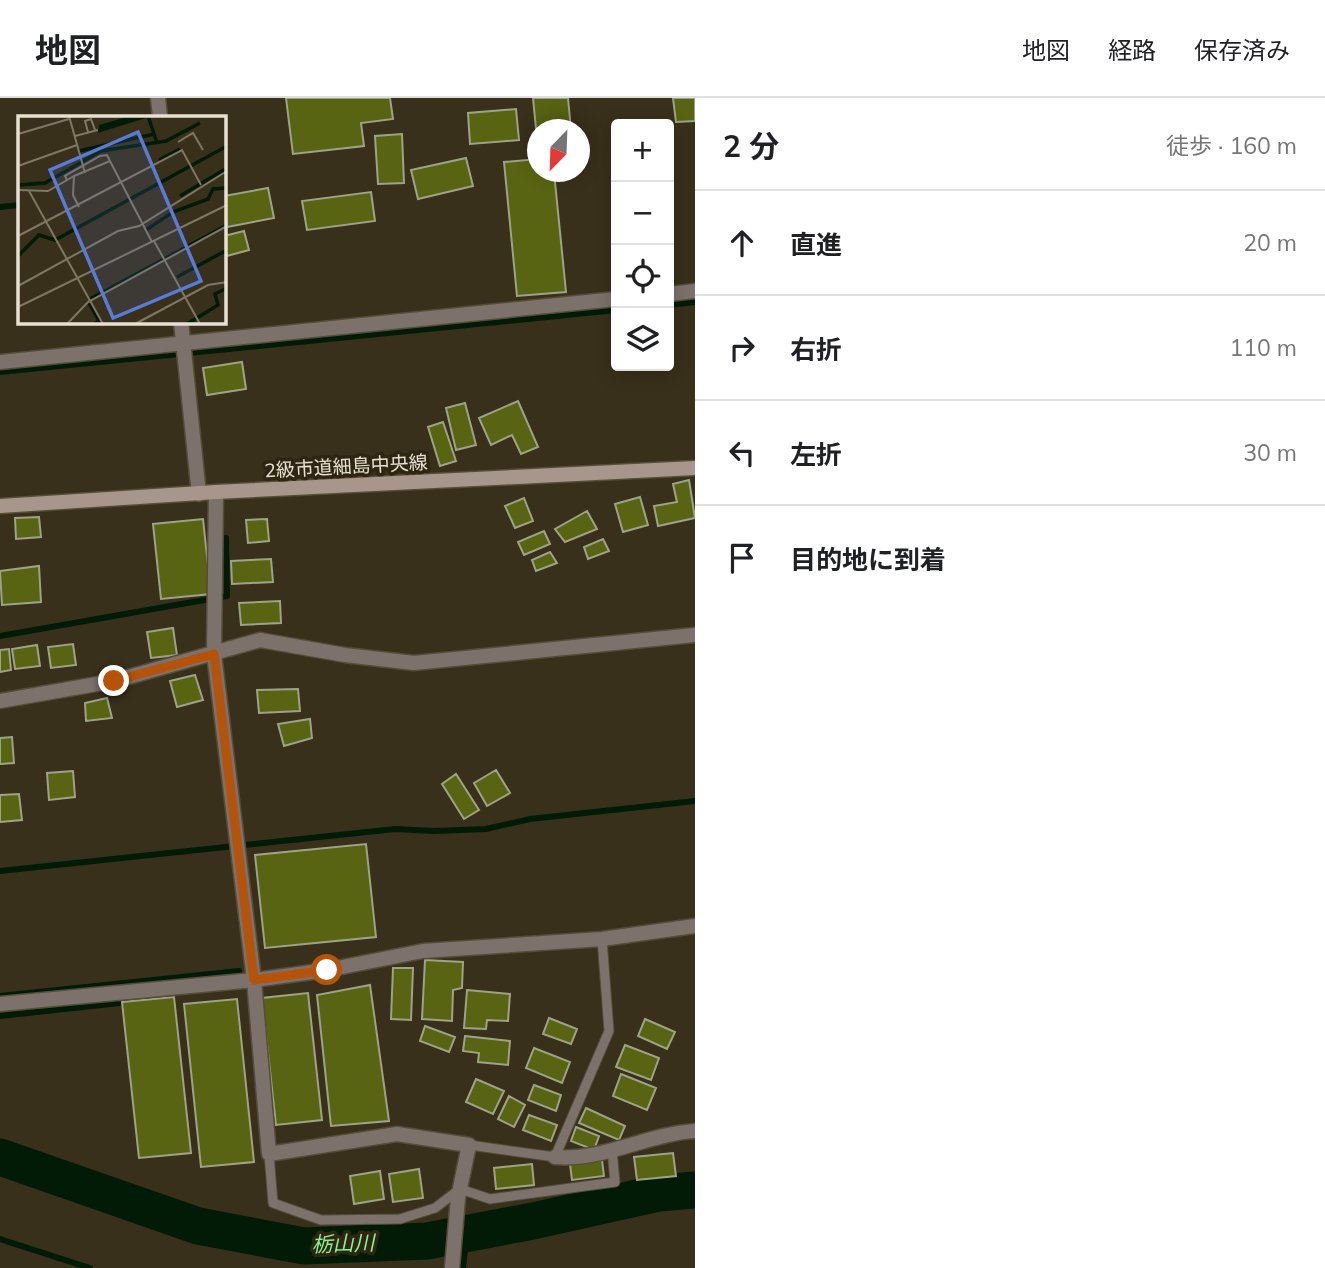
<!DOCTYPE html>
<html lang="ja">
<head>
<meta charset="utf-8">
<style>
	body { margin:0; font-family:Mulish,"Noto Sans JP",sans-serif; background:#f6f6f6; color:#202124 }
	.controls { position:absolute; right:21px; top:21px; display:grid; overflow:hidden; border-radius:7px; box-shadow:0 4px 18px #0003 }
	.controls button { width:63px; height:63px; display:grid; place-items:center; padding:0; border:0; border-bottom:2px solid #e0e0e0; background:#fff; color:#202124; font:35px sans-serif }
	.compass { position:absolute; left:527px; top:21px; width:63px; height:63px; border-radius:50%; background:#fff; box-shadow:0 4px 18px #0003; rotate:203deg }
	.stop { position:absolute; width:21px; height:21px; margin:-16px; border:5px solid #b45309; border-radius:50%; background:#fff }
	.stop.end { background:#b45309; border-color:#fff; box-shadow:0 2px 7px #0008 }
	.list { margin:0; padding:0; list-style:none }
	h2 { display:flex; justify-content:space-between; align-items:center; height:91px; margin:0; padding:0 28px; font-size:30px }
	h2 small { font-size:23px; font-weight:400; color:#757577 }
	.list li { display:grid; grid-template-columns:46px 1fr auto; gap:21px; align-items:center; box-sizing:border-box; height:105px; padding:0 28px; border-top:2px solid #e0e0e0 }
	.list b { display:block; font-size:26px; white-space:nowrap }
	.list em { font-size:23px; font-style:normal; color:#757577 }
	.icon { flex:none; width:38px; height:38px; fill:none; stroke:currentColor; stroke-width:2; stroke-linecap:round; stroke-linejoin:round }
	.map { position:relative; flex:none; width:695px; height:1170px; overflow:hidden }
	header { display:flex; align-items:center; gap:42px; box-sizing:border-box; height:98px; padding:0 35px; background:#fff; border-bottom:2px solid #e0e0e0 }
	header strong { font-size:33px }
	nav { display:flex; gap:38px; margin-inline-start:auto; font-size:24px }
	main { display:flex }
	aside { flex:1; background:#fff }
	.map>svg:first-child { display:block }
</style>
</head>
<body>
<header>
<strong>地図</strong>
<nav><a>地図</a><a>経路</a><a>保存済み</a></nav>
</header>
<main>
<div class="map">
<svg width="695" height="1170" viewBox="0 0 695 1170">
	<rect width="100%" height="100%" fill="#39301b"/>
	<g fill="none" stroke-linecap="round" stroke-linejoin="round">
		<path stroke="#021b07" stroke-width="6" d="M 0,109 L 19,107
			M 669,207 L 695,204
			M 0,274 L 616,212
			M 0,538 L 227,498 L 226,440
			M 0,773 L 395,731 L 434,733 L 486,731 L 530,721 L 695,703
			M 0,898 L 239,873
			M 0,918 L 129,904
			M 0,1141 L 90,1170
			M 463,1170 L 467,1136"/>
		<path stroke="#021b07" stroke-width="37" d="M 0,1059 L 198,1128 L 304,1148 L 427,1143 L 533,1123 L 659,1095 L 695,1092"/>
	</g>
	<path fill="#586411" stroke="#9da389" stroke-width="2" d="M 286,0 L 390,0 L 393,21 L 361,25 L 364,48 L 293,56 Z
		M 533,0 L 568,0 L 571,32 L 538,32 L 537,41 Z
		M 673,0 L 695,0 L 695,23 L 676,24 Z
		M 516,11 L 519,42 L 470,46 L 468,15 Z
		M 402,36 L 404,85 L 378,86 L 375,38 Z
		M 466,60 L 473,88 L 418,101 L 411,72 Z
		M 538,61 L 538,74 L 554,74 L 566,194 L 517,198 L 504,64 Z
		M 268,90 L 274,120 L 227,129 L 224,98 Z
		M 371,94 L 375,123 L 307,132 L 302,103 Z
		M 244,133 L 249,152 L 227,158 L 224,138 Z
		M 242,264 L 246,291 L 207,297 L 203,270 Z
		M 518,303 L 538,349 L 521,356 L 512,337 L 491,347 L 479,320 Z
		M 465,305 L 476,347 L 456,352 L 446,310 Z
		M 443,324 L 456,363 L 440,368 L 428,329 Z
		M 689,382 L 695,420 L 658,428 L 654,408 L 677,404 L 673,386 Z
		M 640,399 L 648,427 L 623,434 L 615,406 Z
		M 524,400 L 533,423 L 515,430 L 505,408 Z
		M 587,413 L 597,431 L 565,444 L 555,431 Z
		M 39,419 L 41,439 L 16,441 L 15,420 Z
		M 203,421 L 211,496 L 161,501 L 153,426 Z
		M 267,421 L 269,443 L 248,445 L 246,422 Z
		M 544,433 L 550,446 L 524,457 L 518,444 Z
		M 603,441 L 609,453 L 588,461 L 584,449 Z
		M 550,454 L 557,465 L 536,473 L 532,462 Z
		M 271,461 L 273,484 L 232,486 L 231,463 Z
		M 39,468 L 41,504 L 2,507 L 0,473 Z
		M 280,503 L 281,525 L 241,527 L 239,505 Z
		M 173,530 L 177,557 L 151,560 L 147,534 Z
		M 73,546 L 76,567 L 51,570 L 48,549 Z
		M 37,547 L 40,568 L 15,571 L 12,551 Z
		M 9,551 L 11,572 L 0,574 L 0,552 Z
		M 195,577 L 203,602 L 177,609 L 170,583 Z
		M 298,591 L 300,613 L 259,615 L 257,592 Z
		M 107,600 L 112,620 L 86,623 L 85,605 Z
		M 310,621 L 312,640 L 284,648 L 278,626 Z
		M 12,639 L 14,665 L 0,666 L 0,640 Z
		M 496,672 L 510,695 L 487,708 L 474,685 Z
		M 73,673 L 75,699 L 49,702 L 47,675 Z
		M 456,676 L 479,712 L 464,721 L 442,686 Z
		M 19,696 L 22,722 L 0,724 L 0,697 Z
		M 366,746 L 376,839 L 265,850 L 255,757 Z
		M 425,862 L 463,864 L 462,890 L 453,892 L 452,923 L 422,921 Z
		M 393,870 L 413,870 L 411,922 L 391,921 Z
		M 370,887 L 389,1023 L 331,1028 L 317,897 Z
		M 467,892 L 510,896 L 508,923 L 487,922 L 486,931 L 464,930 Z
		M 308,895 L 322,1022 L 276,1027 L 262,900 Z
		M 174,899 L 191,1055 L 139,1060 L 122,904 Z
		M 237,901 L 254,1064 L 201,1069 L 184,906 Z
		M 549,920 L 577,931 L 571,946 L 543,936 Z
		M 645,921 L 675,934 L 667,951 L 638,938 Z
		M 425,928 L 455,939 L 449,954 L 420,943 Z
		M 465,938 L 510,943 L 508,967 L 478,964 L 479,955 L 463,953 Z
		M 625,947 L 659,960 L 651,982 L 616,969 Z
		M 534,950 L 570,964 L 562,985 L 526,970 Z
		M 621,976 L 656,990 L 647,1012 L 613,998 Z
		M 476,981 L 504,993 L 493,1016 L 466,1004 Z
		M 534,987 L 561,997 L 556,1013 L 528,1002 Z
		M 509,998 L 525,1007 L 514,1029 L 498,1021 Z
		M 586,1010 L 625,1028 L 619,1042 L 579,1025 Z
		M 529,1017 L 557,1027 L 551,1043 L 523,1032 Z
		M 576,1029 L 599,1038 L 594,1052 L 571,1043 Z
		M 673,1055 L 676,1078 L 637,1082 L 634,1059 Z
		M 602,1062 L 604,1078 L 572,1082 L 570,1066 Z
		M 532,1066 L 534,1087 L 496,1091 L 494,1070 Z
		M 419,1071 L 423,1100 L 393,1104 L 389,1076 Z
		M 380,1073 L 384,1101 L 354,1106 L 350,1078 Z"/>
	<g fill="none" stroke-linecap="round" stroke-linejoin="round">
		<defs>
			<path id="lane" d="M 469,1047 L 555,1059 L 609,933 L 602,841
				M 269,1056 L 273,1105 L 321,1122 L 400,1121 L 435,1110 L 460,1091 L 490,1101 L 615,1084 L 612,1052"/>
			<path id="street" d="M 158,0 L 160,19
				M 669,196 L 695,193
				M 181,224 L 199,396
				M 0,264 L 616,201
				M 216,394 L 214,556 L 254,882 L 269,1056 L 397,1036 L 469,1047 L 458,1100 L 452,1170
				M 0,603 L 114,583 L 260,542 L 345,557 L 414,565 L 695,537
				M 0,906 L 254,882 L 327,872 L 423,853 L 602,841 L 695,828
				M 555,1059 C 603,1063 647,1036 695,1033"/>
			<path id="secondary" d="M 0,408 L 216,394 L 695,370"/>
		</defs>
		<use href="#lane" stroke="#554c39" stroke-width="11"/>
		<use href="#street" stroke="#554c39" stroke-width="17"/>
		<use href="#secondary" stroke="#554c39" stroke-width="17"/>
		<use href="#lane" stroke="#7c726b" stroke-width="9"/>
		<use href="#street" stroke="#7c726b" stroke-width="14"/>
		<use href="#secondary" stroke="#a6968b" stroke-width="14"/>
	</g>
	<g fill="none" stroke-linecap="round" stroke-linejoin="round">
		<path stroke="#b45309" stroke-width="9" d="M 114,583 L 214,556 L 254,882 L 327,872"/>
	</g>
	<g text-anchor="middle" stroke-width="7" stroke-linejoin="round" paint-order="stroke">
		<g font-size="19" fill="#e6e1d4" stroke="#2f2611">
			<text transform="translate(346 368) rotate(-3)" y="7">2級市道細島中央線</text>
		</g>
		<g font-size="21" font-style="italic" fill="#86f29a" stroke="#2f2611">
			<text transform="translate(343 1146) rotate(-2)" y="7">栃山川</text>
		</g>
	</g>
	<g transform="translate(18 18)">
		<rect width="208" height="208" fill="#39301b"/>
		<path fill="none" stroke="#021b07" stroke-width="3.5" d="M 130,0 L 139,27M 81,11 L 118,0M 80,15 L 128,0M 61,35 L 136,18M 141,44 L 162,33M 0,69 L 27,67 L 83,35 L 148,25 L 182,7M 162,80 L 209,52M 128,114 L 155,96 L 190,83 L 195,73 L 209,72M 0,140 L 21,119 L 37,124 L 209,30M 159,161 L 209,134M 72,183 L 209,109M 71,187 L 81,205 L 76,208M 169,208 L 200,189 L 197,178 L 209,172"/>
		<path fill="none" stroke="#7e7765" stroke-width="2" d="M 51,0 L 67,57M 70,16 L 67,5 L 73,3 L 77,14M 0,18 L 51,3M 57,20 L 80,14M 160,26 L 175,17 L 185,34M 0,50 L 59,29M 49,64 L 47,60 L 82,40 L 89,39 L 92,45M 0,74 L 30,75 L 56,60M 11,75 L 85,208M 61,91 L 55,79 L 56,60 L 92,45 L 134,126M 0,120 L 164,34 L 183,69M 136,125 L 182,208M 0,170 L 100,115 L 121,110 L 209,55M 0,191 L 209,89M 49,208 L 70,186 L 209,110M 117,208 L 190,169 L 209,166"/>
		<path fill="#597ad7" fill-opacity="0.15" stroke="#597ad7" stroke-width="3.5" d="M 120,16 L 183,165 L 95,202 L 32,54 Z"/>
		<rect width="208" height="208" fill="none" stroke="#e6e1d4" stroke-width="3.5"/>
	</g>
</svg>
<div class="controls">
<button>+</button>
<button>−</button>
<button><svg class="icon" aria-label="locate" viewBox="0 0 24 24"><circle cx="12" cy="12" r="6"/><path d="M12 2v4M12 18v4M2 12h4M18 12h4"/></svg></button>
<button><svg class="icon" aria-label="layers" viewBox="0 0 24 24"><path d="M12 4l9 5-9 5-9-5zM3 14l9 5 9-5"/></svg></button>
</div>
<svg class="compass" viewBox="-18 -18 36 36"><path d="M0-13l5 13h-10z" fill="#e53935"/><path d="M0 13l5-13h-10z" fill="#757577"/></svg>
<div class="stop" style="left:327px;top:872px"></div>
<div class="stop end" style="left:114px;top:583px"></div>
</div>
<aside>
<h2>2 分<small>徒歩 · 160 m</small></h2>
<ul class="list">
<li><svg class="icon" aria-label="ahead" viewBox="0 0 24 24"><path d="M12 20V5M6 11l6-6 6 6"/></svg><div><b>直進</b></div><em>20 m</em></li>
<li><svg class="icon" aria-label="right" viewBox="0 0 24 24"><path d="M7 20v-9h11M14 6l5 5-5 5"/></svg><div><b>右折</b></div><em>110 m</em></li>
<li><svg class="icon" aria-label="left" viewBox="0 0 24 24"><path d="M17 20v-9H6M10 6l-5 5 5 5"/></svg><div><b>左折</b></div><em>30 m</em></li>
<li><svg class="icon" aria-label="arrive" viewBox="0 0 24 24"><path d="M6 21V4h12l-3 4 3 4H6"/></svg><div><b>目的地に到着</b></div></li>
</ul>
</aside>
</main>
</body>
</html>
